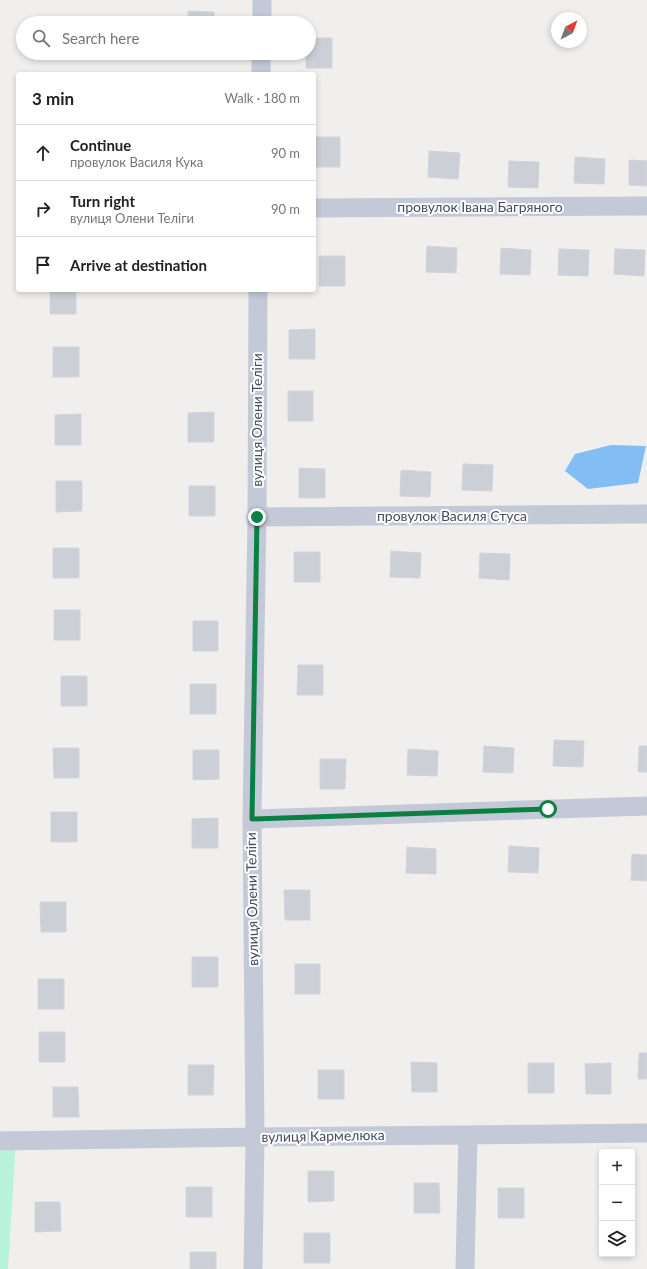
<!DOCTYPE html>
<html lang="en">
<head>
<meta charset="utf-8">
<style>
	body { margin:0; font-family:Lato,sans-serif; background:#f6f6f6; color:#222 }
	.controls { position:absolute; right:12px; bottom:12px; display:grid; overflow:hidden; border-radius:4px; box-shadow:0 2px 6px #0003 }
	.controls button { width:36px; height:36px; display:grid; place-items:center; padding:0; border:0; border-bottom:1px solid #e0e0e0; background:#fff; color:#222; font:20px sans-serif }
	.compass { position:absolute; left:551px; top:12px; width:36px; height:36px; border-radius:50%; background:#fff; box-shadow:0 2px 6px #0003; rotate:41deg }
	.stop { position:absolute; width:12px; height:12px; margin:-9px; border:3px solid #0b8043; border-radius:50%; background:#fff }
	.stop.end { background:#0b8043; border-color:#fff; box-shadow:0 1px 4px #0008 }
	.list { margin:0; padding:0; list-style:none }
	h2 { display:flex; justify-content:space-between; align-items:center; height:52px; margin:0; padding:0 16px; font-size:17px }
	h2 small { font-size:13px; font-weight:400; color:#767676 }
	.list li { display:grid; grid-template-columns:26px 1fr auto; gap:12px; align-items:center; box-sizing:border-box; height:56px; padding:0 16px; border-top:1px solid #e0e0e0 }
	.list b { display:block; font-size:15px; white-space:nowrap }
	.list p { margin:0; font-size:13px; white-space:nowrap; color:#767676 }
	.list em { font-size:13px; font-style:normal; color:#767676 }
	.icon { flex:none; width:22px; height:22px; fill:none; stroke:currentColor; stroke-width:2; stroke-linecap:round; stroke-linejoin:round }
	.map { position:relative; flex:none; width:647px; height:1269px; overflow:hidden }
	.search { position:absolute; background:#fff; box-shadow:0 2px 6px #0003; left:16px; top:16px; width:300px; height:44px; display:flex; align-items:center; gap:10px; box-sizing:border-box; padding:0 14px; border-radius:22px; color:#767676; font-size:15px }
	.panel { position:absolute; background:#fff; box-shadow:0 2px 6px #0003; left:16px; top:72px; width:300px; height:220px; border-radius:4px }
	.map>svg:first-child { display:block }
</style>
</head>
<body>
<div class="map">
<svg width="647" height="1269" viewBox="0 0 647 1269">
	<rect width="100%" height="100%" fill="#f1efee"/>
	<path fill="#b9f3de" d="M 16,1140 L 8,1269 L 0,1269 L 0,1141 Z"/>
	<path fill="#82bef3" d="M 611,445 L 646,446 L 638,483 L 588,489 L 565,471 L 575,454 Z"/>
	<path fill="#cdcfd7" stroke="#d2d2db" d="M 188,11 L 214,12 L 214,23 L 188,23 Z
		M 60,19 L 86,19 L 86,23 L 60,23 Z
		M 309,38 L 332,38 L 332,68 L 306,68 L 306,53 L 309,53 Z
		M 314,137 L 340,137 L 340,167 L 314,167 Z
		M 429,151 L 460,153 L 458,179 L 428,177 Z
		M 575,157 L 605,159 L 604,184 L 574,183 Z
		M 629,160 L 647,161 L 647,186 L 629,185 Z
		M 509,161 L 539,162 L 538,188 L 508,187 Z
		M 427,246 L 457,248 L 456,273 L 426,272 Z
		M 501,248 L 531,250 L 530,275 L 500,274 Z
		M 559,249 L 589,250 L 588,276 L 558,275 Z
		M 615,249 L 645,250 L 644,276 L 614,274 Z
		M 319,256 L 345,256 L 345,286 L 319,286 Z
		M 50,290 L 76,290 L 76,314 L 50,314 Z
		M 315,329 L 315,359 L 289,359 L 289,330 Z
		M 53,347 L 79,347 L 79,377 L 53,377 Z
		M 288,391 L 313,391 L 313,421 L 288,421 Z
		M 214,412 L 214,442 L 188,442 L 188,413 Z
		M 81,414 L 81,445 L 55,445 L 55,415 Z
		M 463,464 L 493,465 L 492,491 L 462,490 Z
		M 299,468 L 325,469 L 325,498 L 299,498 Z
		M 401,470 L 431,472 L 430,497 L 400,496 Z
		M 56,481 L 82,481 L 82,511 L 56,512 Z
		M 189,486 L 215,486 L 215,516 L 189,516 Z
		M 53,548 L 79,548 L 79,578 L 53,578 Z
		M 391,551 L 421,553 L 420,578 L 390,577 Z
		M 294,552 L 320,552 L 320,582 L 294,582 Z
		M 480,553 L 510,554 L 509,580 L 479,578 Z
		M 54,610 L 80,610 L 80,640 L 54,640 Z
		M 193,621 L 218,621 L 218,651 L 193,651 Z
		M 298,665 L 323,665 L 323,695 L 297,695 Z
		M 61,676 L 87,676 L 87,706 L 61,706 Z
		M 190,684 L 216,684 L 216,714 L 190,714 Z
		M 554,740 L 584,741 L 583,767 L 553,766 Z
		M 484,746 L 514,748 L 513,773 L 483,772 Z
		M 639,746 L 647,746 L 647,772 L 638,772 Z
		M 53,748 L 79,748 L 79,778 L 54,778 Z
		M 408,749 L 438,751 L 437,776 L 407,775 Z
		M 193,750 L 219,750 L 219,779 L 193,780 Z
		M 320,759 L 346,759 L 345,789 L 320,789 Z
		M 51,812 L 77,812 L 77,842 L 51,842 Z
		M 218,818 L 218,848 L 192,848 L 192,819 Z
		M 509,846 L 539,848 L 538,873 L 508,872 Z
		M 407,847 L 436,849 L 436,874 L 406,873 Z
		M 632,854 L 647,855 L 647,881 L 631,880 Z
		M 284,890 L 310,890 L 310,920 L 285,920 Z
		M 40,902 L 66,902 L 66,932 L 41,932 Z
		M 192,957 L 218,957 L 218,987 L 192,987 Z
		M 295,964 L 320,964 L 320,994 L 295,994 Z
		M 38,979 L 64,979 L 64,1009 L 38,1009 Z
		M 39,1032 L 65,1032 L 65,1062 L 39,1062 Z
		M 639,1053 L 647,1053 L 647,1079 L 638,1079 Z
		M 411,1062 L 437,1063 L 437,1092 L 412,1092 Z
		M 528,1063 L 554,1063 L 554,1093 L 528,1093 Z
		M 611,1063 L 611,1094 L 586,1094 L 585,1064 Z
		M 188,1065 L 214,1065 L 213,1095 L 188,1095 Z
		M 318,1070 L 344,1070 L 344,1099 L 318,1099 Z
		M 53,1087 L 78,1087 L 79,1117 L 53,1117 Z
		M 308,1171 L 334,1171 L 334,1201 L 308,1202 Z
		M 414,1183 L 439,1183 L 440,1213 L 414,1213 Z
		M 186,1187 L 212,1187 L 212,1217 L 186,1217 Z
		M 498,1188 L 524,1188 L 524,1218 L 498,1218 Z
		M 35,1202 L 60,1202 L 61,1231 L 35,1232 Z
		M 304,1233 L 330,1233 L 330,1263 L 304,1263 Z
		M 190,1252 L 216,1252 L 216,1269 L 190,1269 Z"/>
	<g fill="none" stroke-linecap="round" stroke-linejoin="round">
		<path stroke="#c4c9d8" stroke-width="19" d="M 262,23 L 262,0
			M 261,74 L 261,53
			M 314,208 L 647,206
			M 257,517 L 647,514
			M 252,819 L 647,806
			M 0,1141 L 255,1137 L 647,1133
			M 253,1269 L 255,1137 L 252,819 L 257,517 L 258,290
			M 465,1269 L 468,1135"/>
	</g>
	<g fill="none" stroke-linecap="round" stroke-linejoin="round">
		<path stroke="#0b8043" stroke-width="5" d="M 257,517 L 252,819 L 548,809"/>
	</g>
	<g text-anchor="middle" stroke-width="4" stroke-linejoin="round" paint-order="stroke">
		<g font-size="14" fill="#454c5e" stroke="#fff">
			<text x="480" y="212">провулок Івана Багряного</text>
			<text transform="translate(257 420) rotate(-90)" y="5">вулиця Олени Теліги</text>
			<text x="452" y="521">провулок Василя Стуса</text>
			<text transform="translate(252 899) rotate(-91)" y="5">вулиця Олени Теліги</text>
			<text transform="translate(323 1136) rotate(-1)" y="5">вулиця Кармелюка</text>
		</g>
	</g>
</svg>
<div class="controls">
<button>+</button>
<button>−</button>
<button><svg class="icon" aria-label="layers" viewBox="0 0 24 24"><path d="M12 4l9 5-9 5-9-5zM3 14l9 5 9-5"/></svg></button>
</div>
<svg class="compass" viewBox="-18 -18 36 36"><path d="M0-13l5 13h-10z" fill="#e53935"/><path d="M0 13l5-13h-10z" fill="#767676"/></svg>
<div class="stop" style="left:548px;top:809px"></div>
<div class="stop end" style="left:257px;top:517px"></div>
<div class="search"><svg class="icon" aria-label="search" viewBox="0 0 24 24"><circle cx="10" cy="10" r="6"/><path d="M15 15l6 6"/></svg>Search here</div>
<section class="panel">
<h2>3 min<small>Walk · 180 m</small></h2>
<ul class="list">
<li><svg class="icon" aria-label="ahead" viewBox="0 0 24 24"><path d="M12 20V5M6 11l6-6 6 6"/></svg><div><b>Continue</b><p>провулок Василя Кука</p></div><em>90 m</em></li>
<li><svg class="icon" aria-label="right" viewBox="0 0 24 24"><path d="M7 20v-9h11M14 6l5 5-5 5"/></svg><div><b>Turn right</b><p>вулиця Олени Теліги</p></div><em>90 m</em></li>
<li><svg class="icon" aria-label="arrive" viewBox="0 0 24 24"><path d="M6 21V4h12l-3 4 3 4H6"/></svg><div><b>Arrive at destination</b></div></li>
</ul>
</section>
</div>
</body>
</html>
